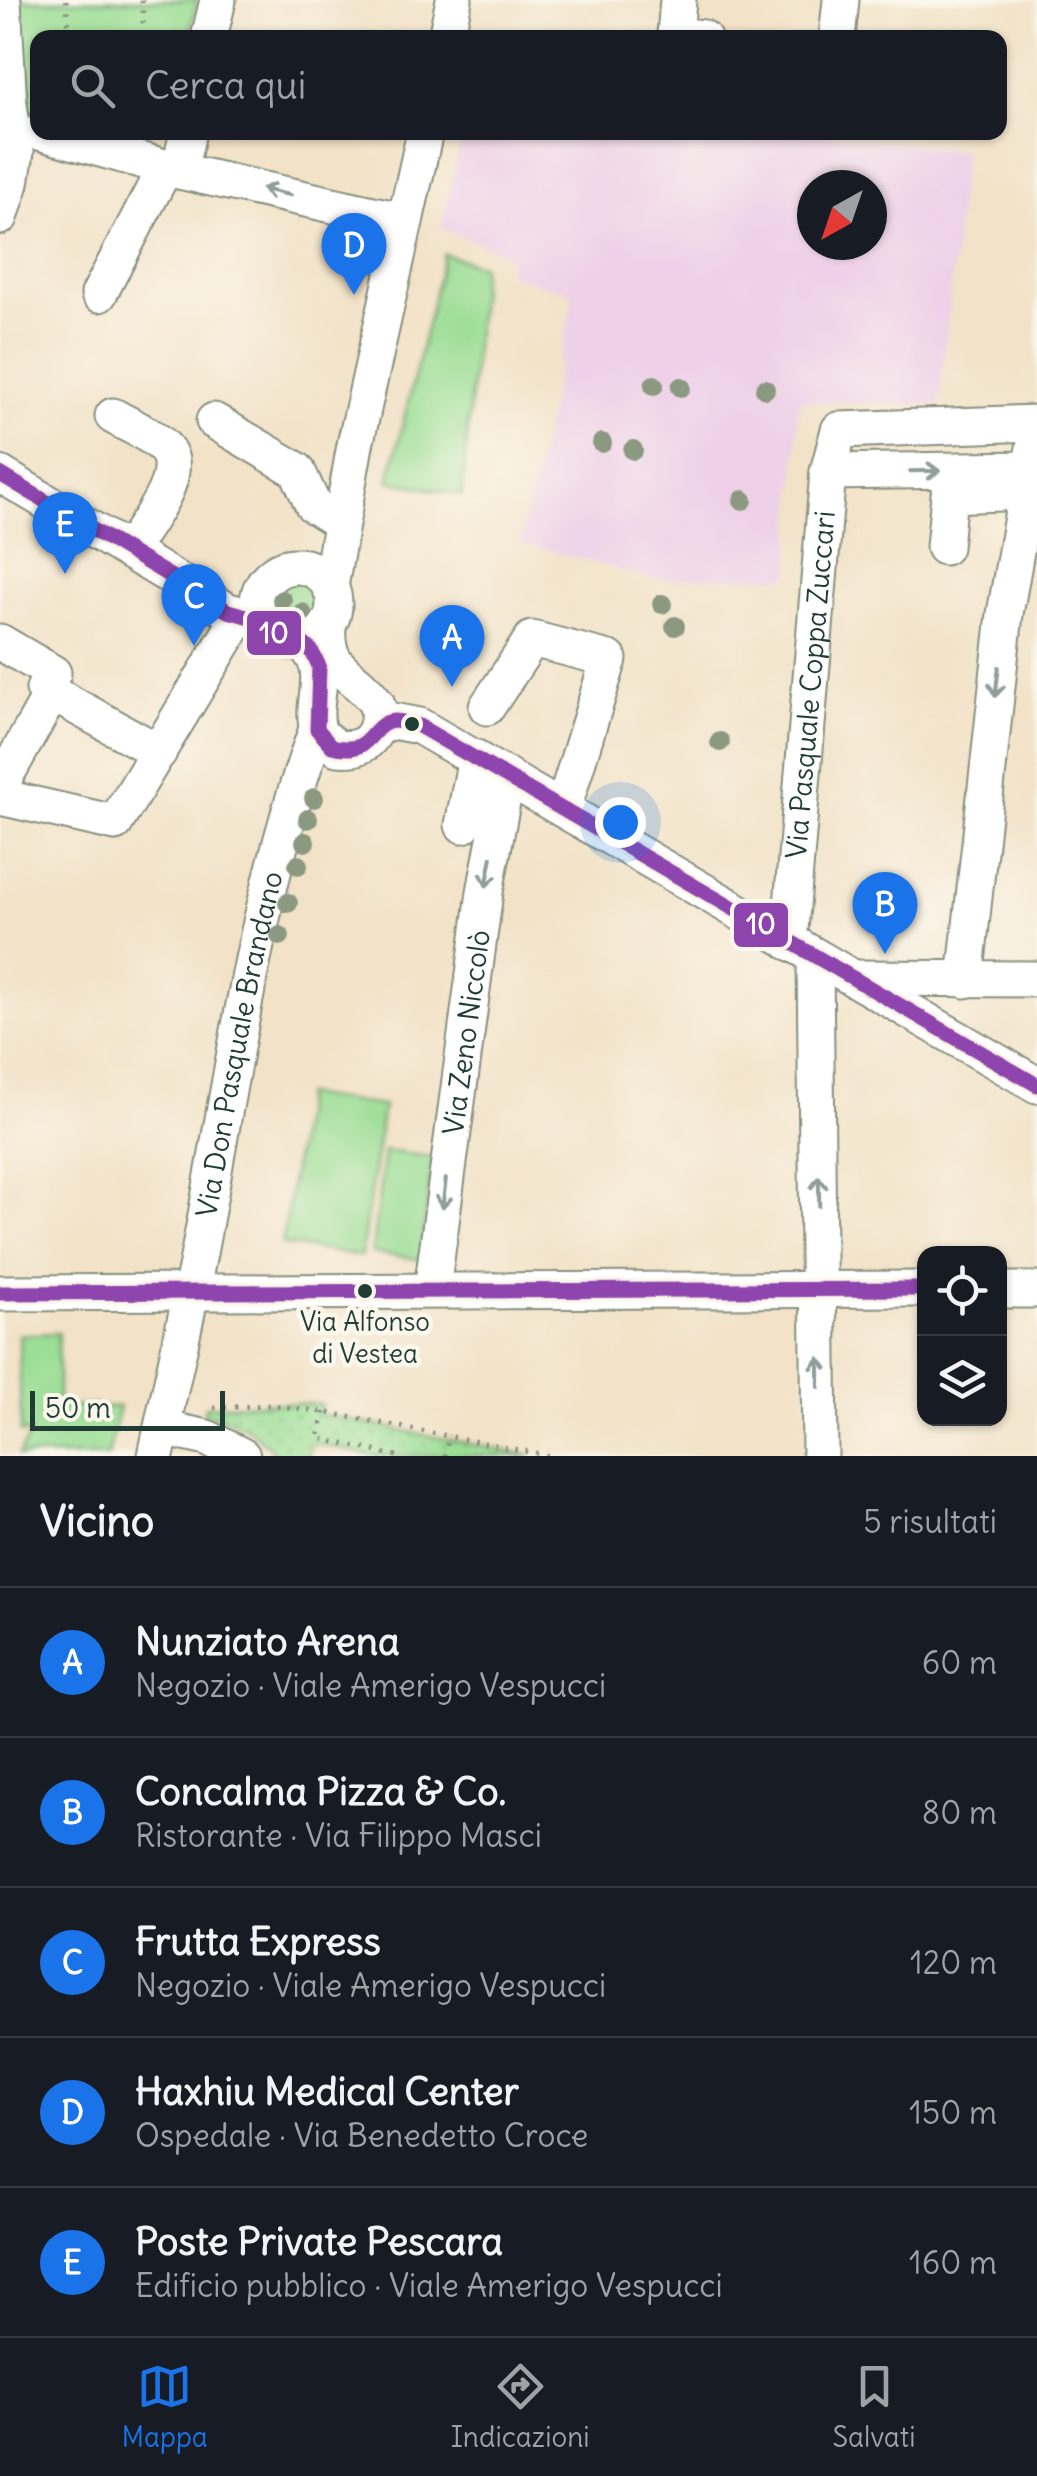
<!DOCTYPE html>
<html lang="it">
<head>
<meta charset="utf-8">
<style>
	body { margin:0; font-family:Delius,sans-serif; background:#242831; color:#f1f3f6 }
	.controls { position:absolute; right:30px; bottom:30px; display:grid; overflow:hidden; border-radius:20px; box-shadow:0 2px 8px #0004 }
	.controls button { width:90px; height:90px; display:grid; place-items:center; padding:0; border:0; border-bottom:2px solid #363941; background:#171b24; color:#f1f3f6; font:50px sans-serif }
	.compass { position:absolute; left:797px; top:170px; width:90px; height:90px; border-radius:50%; background:#171b24; box-shadow:0 2px 8px #0004; rotate:220deg }
	.scale { position:absolute; left:30px; bottom:25px; width:195px; box-sizing:border-box; padding-left:10px; border:5px solid #1f3d34; border-top:0; font-size:28px; line-height:35px; white-space:nowrap; color:#1f3d34; -webkit-text-stroke:8px #fbf7ec; paint-order:stroke }
	.you { position:absolute; left:620px; top:822px; width:35px; height:35px; margin:-25px; border:8px solid #fff; border-radius:50%; background:#1a73e8; box-shadow:0 0 0 15px #1a73e833 }
	.badge { display:grid; place-items:center; width:65px; height:65px; border-radius:50%; background:#1a73e8; color:#fff; font-size:32px; font-weight:700 }
	.pin { position:absolute; translate:-50% -82px; filter:drop-shadow(0 2px 5px #0008) }
	.pin::after { content:''; position:absolute; top:52px; width:35px; height:30px; background:inherit; clip-path:polygon(0 0,100% 0,50% 100%) }
	.list { margin:0; padding:0; list-style:none }
	h2 { display:flex; justify-content:space-between; align-items:center; height:130px; margin:0; padding:0 40px; font-size:42px }
	h2 small { font-size:32px; font-weight:400; color:#9ea1a6 }
	.list li { display:grid; grid-template-columns:65px 1fr auto; gap:30px; align-items:center; box-sizing:border-box; height:150px; padding:0 40px; border-top:2px solid #363941 }
	.list b { display:block; font-size:38px; white-space:nowrap }
	.list p { margin:0; font-size:32px; white-space:nowrap; color:#9ea1a6 }
	.list em { font-size:32px; font-style:normal; color:#9ea1a6 }
	.icon { flex:none; width:55px; height:55px; fill:none; stroke:currentColor; stroke-width:2; stroke-linecap:round; stroke-linejoin:round }
	.map { position:relative; flex:none; width:1037px; height:1456px; overflow:hidden }
	.search { position:absolute; background:#171b24; box-shadow:0 2px 8px #0004; left:30px; right:30px; top:30px; height:110px; display:flex; align-items:center; gap:25px; box-sizing:border-box; padding:0 35px; border-radius:20px; color:#9ea1a6; font-size:38px }
	.sheet { height:880px; background:#171b24 }
	nav { display:flex; justify-content:space-around; align-items:center; box-sizing:border-box; height:140px; border-top:2px solid #363941; background:#171b24; font-size:28px; color:#9ea1a6 }
	nav a { display:grid; justify-items:center; gap:5px }
	nav .on { color:#1a73e8 }
	.map>svg:first-child { display:block }
</style>
</head>
<body>
<div class="map">
<svg width="1037" height="1456" viewBox="0 0 1037 1456">
	<defs>
		<pattern id="grass-dots" width="8" height="8" patternUnits="userSpaceOnUse" patternTransform="scale(2.5)"><rect width="8" height="8" fill="#9cde95"/><path d="M2 2h.1M6 6h.1" fill="none" stroke="#86bf81" stroke-width="1.8" stroke-linecap="round"/></pattern>
	</defs>
	<rect width="100%" height="100%" fill="#fbf7ec"/>
	<filter id="ink" filterUnits="userSpaceOnUse"><feTurbulence type="fractalNoise" baseFrequency=".01" numOctaves="2"/><feDisplacementMap in="SourceGraphic" scale="20" xChannelSelector="R" yChannelSelector="G"/><feConvolveMatrix kernelMatrix="1 2 1 2 8 2 1 2 1" color-interpolation-filters="sRGB"/></filter>
	<filter id="wash" filterUnits="userSpaceOnUse"><feTurbulence type="fractalNoise" baseFrequency=".0048" numOctaves="4" result="noise"/><feDisplacementMap in="SourceGraphic" scale="40" xChannelSelector="R" yChannelSelector="G"/><feGaussianBlur stdDeviation="2.25" result="paint"/><feColorMatrix in="noise" values="0 0 0 0 0 0 0 0 0 0 0 0 0 0 0 0 0 1.4 0 .05"/><feComposite in="paint" operator="in"/></filter>
	<g filter="url(#wash)">
		<rect width="100%" height="100%" fill="#f2e2c7"/>
		<path fill="#eed0e8" fill-rule="evenodd" d="M 806,132 L 964,151 L 939,405 L 799,401 L 790,577 L 655,579 L 520,543 L 574,294 L 507,273 L 510,256 L 441,228 L 462,133 ZM 812,185 L 872,185 L 872,245 L 812,245 Z"/>
		<path fill="url(#grass-dots)" stroke="#5e8e64" stroke-width="2.5" d="M 267,1403 L 321,1404 L 319,1414 L 532,1456 L 375,1456 L 312,1443 L 308,1456 L 277,1456 C 257,1432 235,1418 204,1414 L 205,1406 Z"/>
		<path fill="#9cde95" stroke="#5e8e64" stroke-width="2.5" d="M 19,0 L 197,0 L 189,37 L 38,38 L 37,115 L 29,113 Z
			M 444,254 L 482,266 L 462,495 L 389,481 Z
			M271 604a25 25 0 1 1 50 0a25 25 0 1 1-50 0Z
			M 304,1095 L 383,1106 L 361,1256 L 282,1244 Z
			M 384,1151 L 433,1157 L 420,1259 L 372,1253 Z
			M 58,1333 L 58,1406 L 119,1407 L 108,1456 L 18,1456 L 31,1432 L 21,1433 L 19,1335 Z"/>
	</g>
	<g filter="url(#ink)">
		<g fill="none" stroke-linecap="round" stroke-linejoin="round">
			<defs>
				<g id="minor">
					<path d="M 678,0 L 675,35 L 703,38"/>
					<path d="M 209,38 L 218,0"/>
					<path d="M 446,38 L 454,0"/>
					<path d="M 837,38 L 841,0"/>
					<path d="M 39,132 L 179,171 L 405,221"/>
					<path d="M 179,171 L 188,132"/>
					<path d="M 0,217 L 11,183 L 16,152 L 9,104 L 3,0"/>
					<path d="M 99,294 L 165,168"/>
					<path d="M 113,416 C 128,425 149,433 162,445 C 191,471 144,525 129,551"/>
					<path d="M 214,421 L 297,470 L 313,505 L 340,522"/>
					<path d="M 828,472 L 1037,469"/>
					<path d="M 0,474 L 228,611 L 260,619"/>
					<path d="M 944,547 L 949,495 L 1002,493"/>
					<circle cx="296" cy="604" r="38"/>
					<path d="M 330,587 L 355,445 L 425,132"/>
					<path d="M 300,641 C 336,671 307,698 319,734 L 337,748 C 367,752 383,733 377,704 C 354,670 324,674 328,624"/>
					<path d="M 0,642 L 53,673"/>
					<path d="M 44,689 L 159,752"/>
					<path d="M 487,707 L 532,639 L 609,659 L 563,809"/>
					<path d="M 379,727 L 393,721 L 419,726 L 1037,1085"/>
					<path d="M 0,786 L 52,693"/>
					<path d="M 0,797 L 115,823 L 240,616"/>
					<path d="M 463,825 L 476,758"/>
					<path id="s1" d="M 789,942 L 828,472 L 839,430 L 1037,423"/>
					<path d="M 815,957 L 820,1456"/>
					<path d="M 853,978 L 1037,979"/>
					<path d="M 965,980 L 1005,614 L 1037,431"/>
					<path id="s2" d="M 432,1290 L 485,892 L 507,776"/>
					<path d="M 1000,1290 L 1037,1290"/>
					<path d="M 0,1293 L 924,1289"/>
					<path d="M 162,1428 L 207,1438 L 242,1456"/>
					<path id="s3" d="M 156,1456 C 170,1387 187,1317 200,1248 C 233,1072 255,897 317,729"/>
				</g>
			</defs>
			<use href="#minor" stroke="#88907e" stroke-width="39"/>
			<path stroke="#88907e" stroke-width="5" stroke-dasharray="2.5 8" stroke-linecap="butt" d="M 66,0 L 70,38
				M 142,0 L 144,38
				M 214,1408 L 273,1405 L 324,1412 L 550,1456
				M 324,1412 L 318,1438 L 397,1456
				M 445,1456 L 449,1435"/>
			<use href="#minor" stroke="#fff" stroke-width="35"/>
			<defs>
				<path id="bus-1" d="M 0,474 L 228,611 L 262,620 L 277,637 L 300,641 L 311,650 L 319,666 L 317,729 L 332,746 C 375,757 368,722 395,721 C 402,721 412,725 419,726 L 1037,1085
					M 0,1293 L 924,1289"/>
			</defs>
			<use href="#bus-1" stroke="#fbf7ec" stroke-width="22"/>
			<use href="#bus-1" stroke="#8e44ad" stroke-width="15"/>
		</g>
		<g fill="#8c9981">
			<circle cx="654" cy="385" r="10"/>
			<circle cx="681" cy="387" r="10"/>
			<circle cx="765" cy="389" r="10"/>
			<circle cx="602" cy="443" r="10"/>
			<circle cx="633" cy="450" r="10"/>
			<circle cx="743" cy="500" r="10"/>
			<circle cx="282" cy="600" r="10"/>
			<circle cx="662" cy="604" r="10"/>
			<circle cx="302" cy="613" r="10"/>
			<circle cx="675" cy="626" r="10"/>
			<circle cx="720" cy="742" r="10"/>
			<circle cx="314" cy="798" r="10"/>
			<circle cx="308" cy="819" r="10"/>
			<circle cx="305" cy="842" r="10"/>
			<circle cx="298" cy="865" r="10"/>
			<circle cx="288" cy="903" r="10"/>
			<circle cx="280" cy="936" r="10"/>
		</g>
		<defs><path id="oneway-shaft" d="M-6 0H5M1.5-3L5.5 0L1.5 3" fill="none" stroke-width="1.6" stroke-linecap="round" stroke-linejoin="round" transform="scale(2.5)"/></defs>
		<g stroke="#8f9e9a">
			<use href="#oneway-shaft" transform="translate(276 192) rotate(-167)"/>
			<use href="#oneway-shaft" transform="translate(925 471) rotate(-1)"/>
			<use href="#oneway-shaft" transform="translate(997 682) rotate(97)"/>
			<use href="#oneway-shaft" transform="translate(489 872) rotate(101)"/>
			<use href="#oneway-shaft" transform="translate(819 1191) rotate(-91)"/>
			<use href="#oneway-shaft" transform="translate(444 1194) rotate(97)"/>
			<use href="#oneway-shaft" transform="translate(819 1372) rotate(-90)"/>
		</g>
	</g>
	<g fill="#1f3d34" stroke="#fbf7ec" stroke-width="4">
		<circle cx="412" cy="724" r="9"/>
		<circle cx="365" cy="1291" r="9"/>
	</g>
	<g text-anchor="middle" stroke-width="9" stroke-linejoin="round" paint-order="stroke">
		<g font-size="26" fill="#1f3d34" stroke="#fbf7ec">
			<text x="365" y="1331">Via Alfonso<tspan x="365" dy="32">di Vestea</tspan></text>
		</g>
		<g font-size="28" fill="#1f3d34" stroke="#fbf7ec">
			<text dy="10" stroke="none"><textPath href="#s1" startOffset="258">Via Pasquale Coppa Zuccari</textPath></text>
			<text dy="10" stroke="none"><textPath href="#s2" startOffset="260">Via Zeno Niccolò</textPath></text>
			<text dy="10" stroke="none"><textPath href="#s3" startOffset="420">Via Don Pasquale Brandano</textPath></text>
		</g>
	</g>
	<g stroke="#fbf7ec" stroke-width="4">
		<rect x="245" y="609" width="58" height="48" rx="10" fill="#8e44ad"/>
		<rect x="732" y="901" width="58" height="48" rx="10" fill="#8e44ad"/>
	</g>
	<g font-size="28" text-anchor="middle" font-weight="bold" fill="#fff">
		<text x="274" y="643">10</text>
		<text x="761" y="934">10</text>
	</g>
</svg>
<div class="controls">
<button><svg class="icon" aria-label="locate" viewBox="0 0 24 24"><circle cx="12" cy="12" r="6"/><path d="M12 2v4M12 18v4M2 12h4M18 12h4"/></svg></button>
<button><svg class="icon" aria-label="layers" viewBox="0 0 24 24"><path d="M12 4l9 5-9 5-9-5zM3 14l9 5 9-5"/></svg></button>
</div>
<svg class="compass" viewBox="-18 -18 36 36"><path d="M0-13l5 13h-10z" fill="#e53935"/><path d="M0 13l5-13h-10z" fill="#9ea1a6"/></svg>
<div class="scale">50 m</div>
<div class="you"></div>
<div class="pin badge" style="left:452px;top:687px">A</div>
<div class="pin badge" style="left:885px;top:954px">B</div>
<div class="pin badge" style="left:194px;top:646px">C</div>
<div class="pin badge" style="left:354px;top:295px">D</div>
<div class="pin badge" style="left:65px;top:574px">E</div>
<div class="search"><svg class="icon" aria-label="search" viewBox="0 0 24 24"><circle cx="10" cy="10" r="6"/><path d="M15 15l6 6"/></svg>Cerca qui</div>
</div>
<section class="sheet">
<h2>Vicino<small>5 risultati</small></h2>
<ul class="list">
<li><span class="badge">A</span><div><b>Nunziato Arena</b><p>Negozio · Viale Amerigo Vespucci</p></div><em>60 m</em></li>
<li><span class="badge">B</span><div><b>Concalma Pizza &amp; Co.</b><p>Ristorante · Via Filippo Masci</p></div><em>80 m</em></li>
<li><span class="badge">C</span><div><b>Frutta Express</b><p>Negozio · Viale Amerigo Vespucci</p></div><em>120 m</em></li>
<li><span class="badge">D</span><div><b>Haxhiu Medical Center</b><p>Ospedale · Via Benedetto Croce</p></div><em>150 m</em></li>
<li><span class="badge">E</span><div><b>Poste Private Pescara</b><p>Edificio pubblico · Viale Amerigo Vespucci</p></div><em>160 m</em></li>
</ul>
</section>
<nav>
<a class="on"><svg class="icon" aria-label="map" viewBox="0 0 24 24"><path d="M3 6l6-2 6 2 6-2v14l-6 2-6-2-6 2zM9 4v14M15 6v14"/></svg>Mappa</a>
<a><svg class="icon" aria-label="directions" viewBox="0 0 24 24"><path d="M12 3l9 9-9 9-9-9zM9 14v-3h6M13 9l2 2-2 2"/></svg>Indicazioni</a>
<a><svg class="icon" aria-label="saved" viewBox="0 0 24 24"><path d="M7 4h10v16l-5-4-5 4z"/></svg>Salvati</a>
</nav>
</body>
</html>
